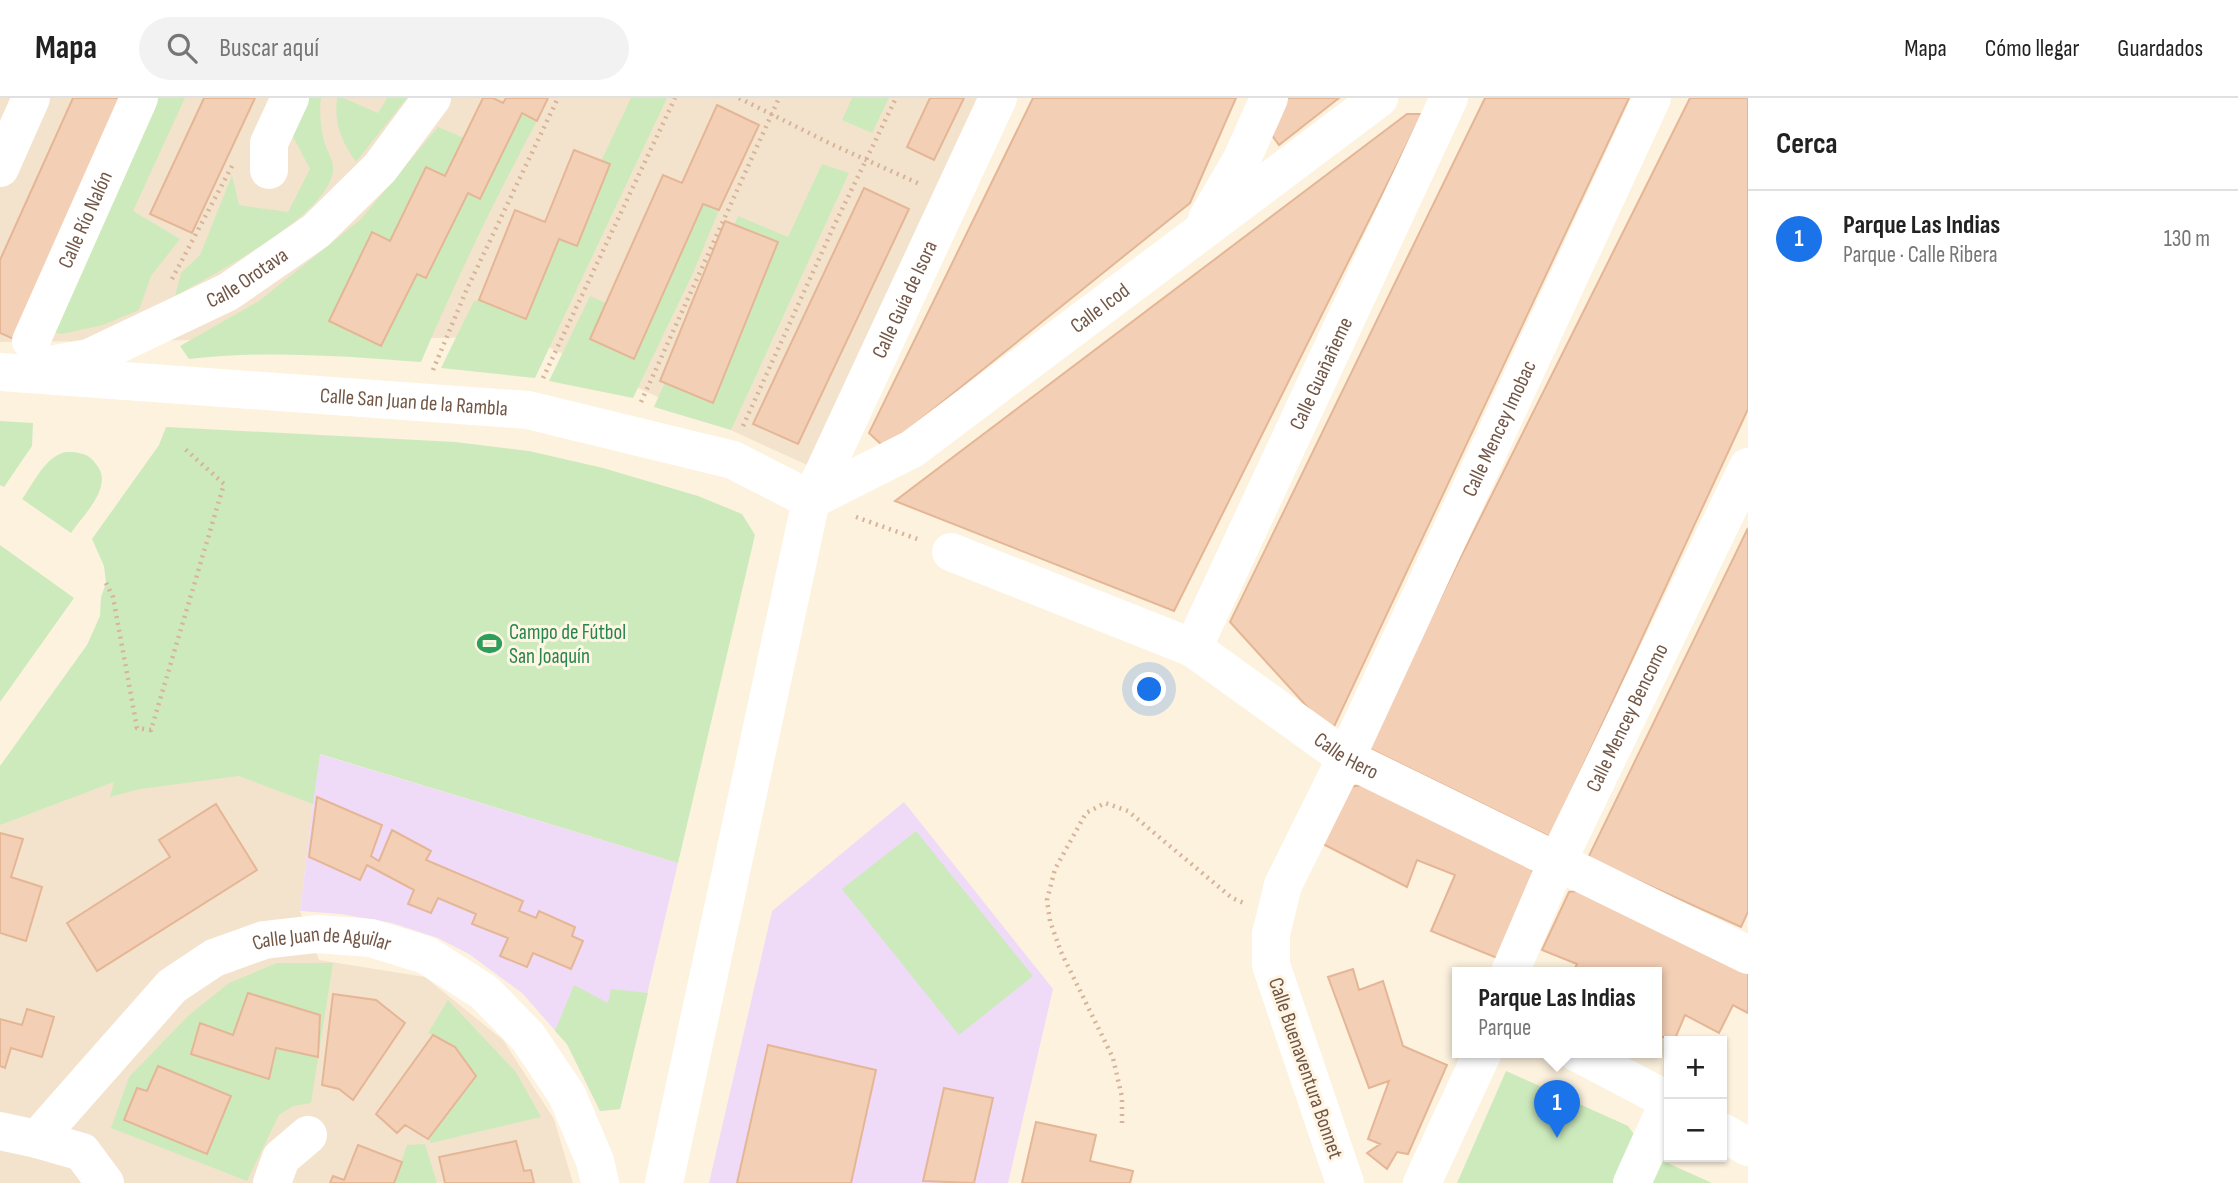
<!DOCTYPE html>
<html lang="es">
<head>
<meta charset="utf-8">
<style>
	body { margin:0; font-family:"Sofia Sans Condensed",sans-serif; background:#f2f2f2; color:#222 }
	.controls { position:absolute; right:21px; bottom:21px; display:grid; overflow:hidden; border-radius:0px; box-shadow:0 2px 5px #0004 }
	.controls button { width:63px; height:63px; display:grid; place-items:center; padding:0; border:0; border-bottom:2px solid #e0e0e0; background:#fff; color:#222; font:35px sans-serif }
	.you { position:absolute; left:1150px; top:592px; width:24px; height:24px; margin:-18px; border:5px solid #fff; border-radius:50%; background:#1a73e8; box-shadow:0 0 0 10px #1a73e833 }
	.badge { display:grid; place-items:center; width:46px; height:46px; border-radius:50%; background:#1a73e8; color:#fff; font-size:23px; font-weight:700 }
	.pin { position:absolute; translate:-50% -58px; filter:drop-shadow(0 2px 4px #0008) }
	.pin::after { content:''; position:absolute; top:37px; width:24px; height:21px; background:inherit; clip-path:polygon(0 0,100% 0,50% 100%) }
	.popup { position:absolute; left:1452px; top:869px; width:210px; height:91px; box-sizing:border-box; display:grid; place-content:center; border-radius:0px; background:#fff; filter:drop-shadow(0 2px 5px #0005); font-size:23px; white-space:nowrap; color:#767676 }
	.popup b { font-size:26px; color:#222 }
	.popup::after { content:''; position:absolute; left:50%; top:100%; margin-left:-14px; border:14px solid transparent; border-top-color:#fff }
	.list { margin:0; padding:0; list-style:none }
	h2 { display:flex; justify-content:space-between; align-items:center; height:91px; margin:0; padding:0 28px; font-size:30px }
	h2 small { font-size:23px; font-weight:400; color:#767676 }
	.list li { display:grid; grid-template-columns:46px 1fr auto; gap:21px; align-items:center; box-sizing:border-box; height:98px; padding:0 28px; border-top:2px solid #e0e0e0 }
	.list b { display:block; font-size:26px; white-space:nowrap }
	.list p { margin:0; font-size:23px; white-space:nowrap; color:#767676 }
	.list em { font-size:23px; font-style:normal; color:#767676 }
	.icon { flex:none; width:38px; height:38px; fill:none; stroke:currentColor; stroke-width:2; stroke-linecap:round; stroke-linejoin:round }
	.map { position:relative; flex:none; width:1748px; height:1085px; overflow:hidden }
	header { display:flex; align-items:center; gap:42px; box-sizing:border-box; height:98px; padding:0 35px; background:#fff; border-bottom:2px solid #e0e0e0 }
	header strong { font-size:33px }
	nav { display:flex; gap:38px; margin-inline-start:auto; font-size:24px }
	.search { width:490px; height:63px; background:#f2f2f2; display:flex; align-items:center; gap:18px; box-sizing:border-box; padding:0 24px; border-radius:38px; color:#767676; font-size:26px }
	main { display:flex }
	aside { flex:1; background:#fff }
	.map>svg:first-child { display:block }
</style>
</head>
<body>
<header>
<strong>Mapa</strong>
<div class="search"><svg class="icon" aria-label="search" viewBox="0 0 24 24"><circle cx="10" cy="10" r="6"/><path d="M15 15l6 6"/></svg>Buscar aquí</div>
<nav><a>Mapa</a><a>Cómo llegar</a><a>Guardados</a></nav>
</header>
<main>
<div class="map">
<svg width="1748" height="1085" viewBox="0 0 1748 1085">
	<rect width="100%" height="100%" fill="#fdf2de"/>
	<path fill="#f4e3cc" d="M 0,0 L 989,0 L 816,371 L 526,239 L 0,244 Z
		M 119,651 L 319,656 L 300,813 L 319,862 L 425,879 L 503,942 L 554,1021 L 573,1085 L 0,1085 L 0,707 Z"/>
	<path fill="#efdbf8" d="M 319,656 L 678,765 L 620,1011 L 600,1013 L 567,946 L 522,895 L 469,856 L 438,840 L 392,825 L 341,816 L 300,813 Z
		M 904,704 L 1053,891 L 1008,1085 L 709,1085 L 772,813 Z"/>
	<path fill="#cdeabd" d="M 146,0 L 185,0 L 133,113 L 180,141 L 151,178 L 139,212 L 103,227 L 62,236 L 42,232 Z
		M 296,0 L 321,0 C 319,14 321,29 324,43 C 327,54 334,61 333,73 C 328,118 212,177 175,198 L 181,175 L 200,157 L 232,77 L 239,107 L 288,114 L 310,71 L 290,33 Z
		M 337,0 L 344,0 L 378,15 L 387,0 L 407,0 L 356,64 C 341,42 334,27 337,0 Z
		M 631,0 L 667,0 L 535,280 L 441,270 L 474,203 L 479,202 L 526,221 L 559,141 L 577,148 L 610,67 L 601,63 Z
		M 852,0 L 889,0 L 872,35 L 842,22 Z
		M 522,15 L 537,23 C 495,101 456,182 421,264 C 344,258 266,252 189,261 L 180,248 L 259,203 L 360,122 L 438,29 L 464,40 L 445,78 L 425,70 L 390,143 L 330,223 L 381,248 L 417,176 L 427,180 L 468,95 L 480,100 Z
		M 822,66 L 849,75 L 731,332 L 654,309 L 738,118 L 788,139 Z
		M 703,106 L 719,112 L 694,173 L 633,300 L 549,283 L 590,198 L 606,205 L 590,241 L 634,260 Z
		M 0,323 L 33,325 L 32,348 L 4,389 L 0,387 Z
		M 166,329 L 455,344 L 529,353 L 603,370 L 698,398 L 742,416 L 755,437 L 678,765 L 320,656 L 313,706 L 239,678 L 140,691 L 110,699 L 114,684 L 0,727 L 0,668 L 87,547 L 100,518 L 101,499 L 106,485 L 104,468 L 92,441 L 159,347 Z
		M 66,354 C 79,354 88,355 96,366 C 115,388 83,417 71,435 L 22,401 C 34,385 45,358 66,354 Z
		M 0,447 L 74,500 L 0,604 Z
		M 916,733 L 1033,878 L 959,937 L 842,791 Z
		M 277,865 L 333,865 L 311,1005 L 293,1008 L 279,1017 L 247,1083 L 111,1030 L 129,979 L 189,917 L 229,885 Z
		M 574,887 L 608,905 L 611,891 L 648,895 L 620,1011 L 600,1013 L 567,946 L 555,933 Z
		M 448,902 L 516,974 L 541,1019 L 431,1045 L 428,1041 L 476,978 L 455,949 L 428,935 Z
		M 1506,973 L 1628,1028 L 1646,1053 L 1654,1059 L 1712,1085 L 1457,1085 Z
		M 425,1046 L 437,1085 L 394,1085 L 407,1047 Z"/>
	<path fill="#f3cfb5" stroke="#e5b695" stroke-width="2" d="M 73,0 L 125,0 L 16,242 L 0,235 L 0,162 Z
		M 204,0 L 255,0 L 192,135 L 150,116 Z
		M 483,0 L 493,0 L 503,5 L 506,0 L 548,0 L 537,23 L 522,15 L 480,101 L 468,95 L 426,180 L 417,176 L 381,248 L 329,223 L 372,134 L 390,143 L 426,69 L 445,78 Z
		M 930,0 L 964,0 L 934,62 L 907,49 Z
		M 1033,0 L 1236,0 L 1190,105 L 885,350 L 869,335 Z
		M 1279,0 L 1339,0 L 1279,47 L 1266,29 Z
		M 1485,0 L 1629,0 L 1331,635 L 1230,524 Z
		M 1690,0 L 1748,0 L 1748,311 L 1550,739 L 1366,649 Z
		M 717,7 L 759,27 L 719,112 L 703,106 L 634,261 L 590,241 L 663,77 L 682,85 Z
		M 1407,16 L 1422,16 L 1174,513 L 895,403 Z
		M 574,52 L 610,66 L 577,148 L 559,141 L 526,221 L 479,202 L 515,112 L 545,124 Z
		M 864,90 L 909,111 L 798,346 L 753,326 Z
		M 725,123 L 778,144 L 713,305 L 660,283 Z
		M 1748,430 L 1748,814 L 1741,829 L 1588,760 Z
		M 1362,687 L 1529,767 L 1535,778 L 1497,860 L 1431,833 L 1455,777 L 1417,762 L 1407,789 L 1321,745 L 1349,689 Z
		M 317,699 L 382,727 L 371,758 L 379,763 L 392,732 L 431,753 L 426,762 L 523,803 L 519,813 L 536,820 L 539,813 L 575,829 L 572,838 L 583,843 L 571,871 L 533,855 L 527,869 L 500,858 L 508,840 L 472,826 L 476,816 L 438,800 L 431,815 L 408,806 L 414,792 L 367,767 L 360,782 L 309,759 Z
		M 216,706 L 257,772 L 97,873 L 67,825 L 170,759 L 159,742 Z
		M 0,735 L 23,741 L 11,779 L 42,789 L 26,843 L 0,835 Z
		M 1578,793 L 1748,875 L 1748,915 L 1733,907 L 1719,935 L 1685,917 L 1674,943 L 1657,937 L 1657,874 L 1573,874 L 1577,866 L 1542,852 L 1569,794 Z
		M 1353,871 L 1359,892 L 1383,883 L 1403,948 L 1447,967 L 1408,1056 L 1397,1054 L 1387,1071 L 1367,1055 L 1380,1046 L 1368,1041 L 1389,983 L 1369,990 L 1328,879 Z
		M 248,895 L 320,917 L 318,959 L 276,950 L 269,981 L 191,956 L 200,925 L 233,937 Z
		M 333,896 L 376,902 L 405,925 L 353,1002 L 339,991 L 322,987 Z
		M 27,911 L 54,919 L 42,959 L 11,950 L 5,970 L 0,968 L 0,921 L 22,927 Z
		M 433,937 L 455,949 L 476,978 L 428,1041 L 405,1027 L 397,1035 L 376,1016 Z
		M 768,947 L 876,972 L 851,1085 L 737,1085 Z
		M 158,968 L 231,998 L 207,1056 L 124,1022 L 137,990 L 147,993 Z
		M 944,990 L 993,1000 L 974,1085 L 923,1083 Z
		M 1036,1024 L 1096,1037 L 1090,1063 L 1133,1073 L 1130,1085 L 1022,1085 Z
		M 516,1043 L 524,1073 L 531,1072 L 534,1085 L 445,1085 L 439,1059 Z
		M 358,1047 L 402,1064 L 394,1085 L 330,1085 L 333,1078 L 344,1082 Z"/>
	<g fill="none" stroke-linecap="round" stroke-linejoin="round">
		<path stroke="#d7b399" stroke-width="4.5" stroke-dasharray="2 5" stroke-linecap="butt" d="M 739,0 L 831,46 L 922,87
			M 172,181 L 232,68
			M 433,272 L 466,193 L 558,0
			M 543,280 L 675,0
			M 641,304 L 779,0
			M 743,328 L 833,130 L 896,0
			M 856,419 L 920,442
			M 106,485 L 113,499 L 137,630 L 151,632 L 224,386 L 185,351
			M 1122,1025 L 1122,999 L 1113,960 L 1061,854 L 1050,823 L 1047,802 L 1055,771 L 1086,715 L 1105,705 L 1128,713 L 1232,800 L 1246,806"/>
		<g stroke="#fff" stroke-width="38">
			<path d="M 0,70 L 31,0"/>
			<path d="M 269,72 L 269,45 L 290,0"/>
			<path d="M 1207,121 L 1242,61 L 1269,0"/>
			<path id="s1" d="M 31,243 L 139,0"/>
			<path id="s2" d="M 50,267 L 89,260 L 228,194 L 316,133 L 380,70 L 432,0"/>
			<path id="s3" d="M 0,274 L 528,312 L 733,362 L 811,402"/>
			<path id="s4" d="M 811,402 L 912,351 L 1379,0"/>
			<path id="s5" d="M 951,454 L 1193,550 L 1346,660 L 1748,857"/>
			<path id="s6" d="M 1193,550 L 1449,0"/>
			<path id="s7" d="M 1510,874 L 1557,764 L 1748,369"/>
			<path d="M 1576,954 L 1669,1003"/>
			<path d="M 0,1033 L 37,1041 L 82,1054 L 105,1085"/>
			<path d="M 1722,1034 L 1748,1049"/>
			<path id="s8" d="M 37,1041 L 172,888 L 214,860 L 264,842 L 316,836 L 371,840 L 426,857 L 484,894 L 528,939 L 567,997 L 595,1063 L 600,1085"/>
			<path d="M 272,1085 L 281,1060 L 308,1037"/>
			<path id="s9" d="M 664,1085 L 811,402 L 998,0"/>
			<path id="s10" d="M 1345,1085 L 1271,867 L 1271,836 L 1283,787 L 1346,660 L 1652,0"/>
			<path d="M 1422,1085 L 1483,954"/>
			<path d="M 1632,1085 L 1669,1003"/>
		</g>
	</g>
	<defs>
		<symbol id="stadium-bare" viewBox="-9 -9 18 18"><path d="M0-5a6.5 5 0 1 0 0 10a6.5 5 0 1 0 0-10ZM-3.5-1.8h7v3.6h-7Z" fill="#2e9e5b" stroke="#fff5e4" stroke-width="2.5" paint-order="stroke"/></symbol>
	</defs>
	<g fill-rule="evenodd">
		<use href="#stadium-bare" x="472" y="528" width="35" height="35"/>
	</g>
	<g text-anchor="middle" stroke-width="6" stroke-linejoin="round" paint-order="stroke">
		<g font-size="21" fill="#725746" stroke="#fff5e4">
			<text dy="7" stroke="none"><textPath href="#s1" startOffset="133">Calle Río Nalón</textPath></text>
			<text dy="7" stroke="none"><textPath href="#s2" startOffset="217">Calle Orotava</textPath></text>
			<text dy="7" stroke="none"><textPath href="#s9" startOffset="920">Calle Guía de Isora</textPath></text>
			<text dy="7" stroke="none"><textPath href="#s4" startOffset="348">Calle Icod</textPath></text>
			<text dy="7" stroke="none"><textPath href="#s6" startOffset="303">Calle Guañañeme</textPath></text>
			<text dy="7" stroke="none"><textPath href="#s3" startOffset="415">Calle San Juan de la Rambla</textPath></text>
			<text dy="7" stroke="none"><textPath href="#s10" startOffset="817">Calle Mencey Imobac</textPath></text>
			<text dy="7" stroke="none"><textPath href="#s7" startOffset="280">Calle Mencey Bencomo</textPath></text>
			<text dy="7" stroke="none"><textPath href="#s5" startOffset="448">Calle Hero</textPath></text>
			<text dy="7" stroke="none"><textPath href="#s8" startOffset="366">Calle Juan de Aguilar</textPath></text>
			<text transform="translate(1306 970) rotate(71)" y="7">Calle Buenaventura Bonnet</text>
		</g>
		<g font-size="21" fill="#27864d" stroke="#fff5e4" text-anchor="start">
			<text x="509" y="541">Campo de Fútbol<tspan x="509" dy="24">San Joaquín</tspan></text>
		</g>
	</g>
</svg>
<div class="controls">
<button>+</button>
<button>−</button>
</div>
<div class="you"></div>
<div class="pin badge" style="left:1557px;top:1040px">1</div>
<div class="popup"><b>Parque Las Indias</b>Parque</div>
</div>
<aside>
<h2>Cerca<small></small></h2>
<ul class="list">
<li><span class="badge">1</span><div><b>Parque Las Indias</b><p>Parque · Calle Ribera</p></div><em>130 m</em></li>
</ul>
</aside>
</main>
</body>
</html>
